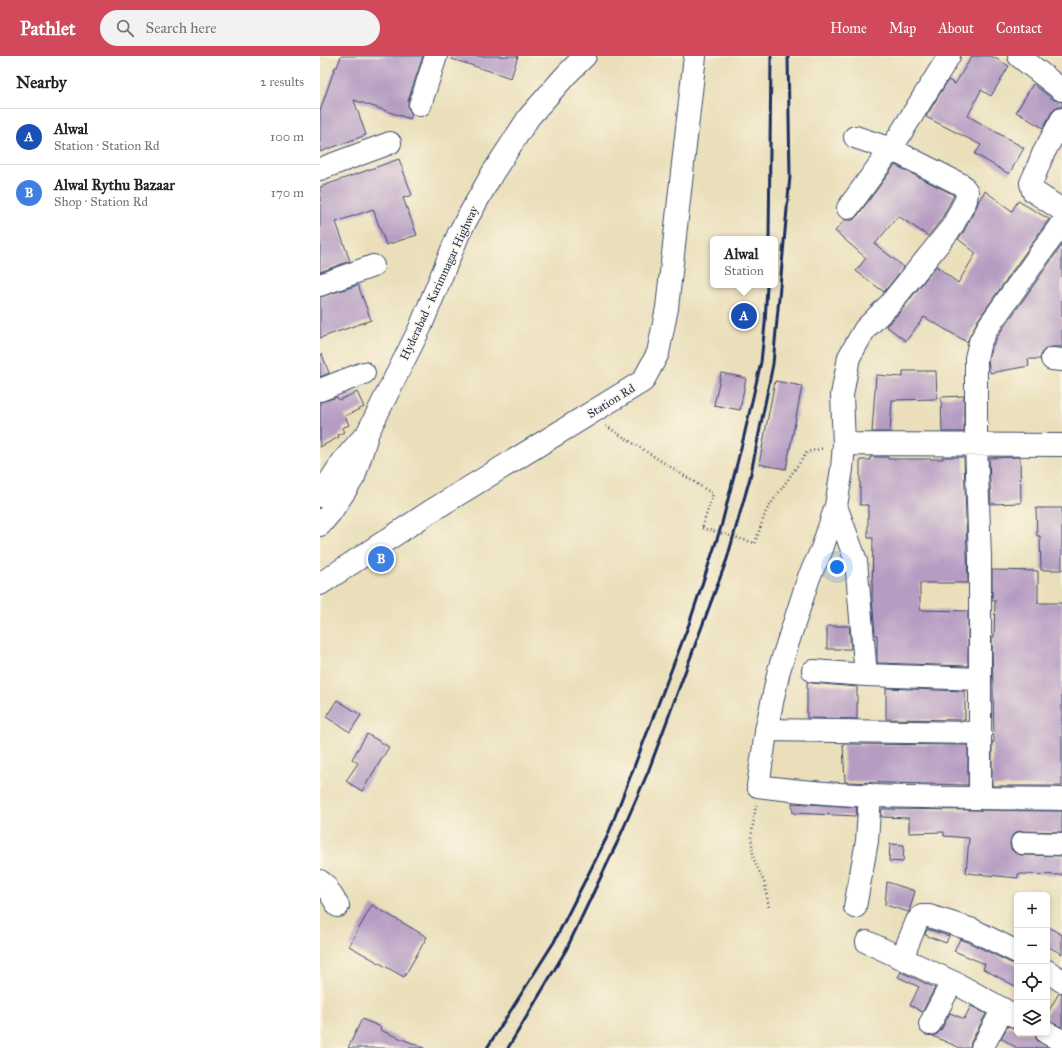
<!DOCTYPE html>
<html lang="en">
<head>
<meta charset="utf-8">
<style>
	body { margin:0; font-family:"IM FELL Great Primer",serif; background:#f2f2f2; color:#222 }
	.controls { position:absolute; right:12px; bottom:12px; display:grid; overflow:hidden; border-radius:6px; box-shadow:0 2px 6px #0003 }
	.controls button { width:36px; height:36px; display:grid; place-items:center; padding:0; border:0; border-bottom:1px solid #e0e0e0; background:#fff; color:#222; font:20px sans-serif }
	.you { position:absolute; left:517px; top:511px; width:14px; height:14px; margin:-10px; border:3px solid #fff; border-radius:50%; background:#1a73e8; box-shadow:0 0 0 6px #1a73e833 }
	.badge { display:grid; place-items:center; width:26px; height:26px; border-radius:50%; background:#d1495b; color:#fff; font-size:13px; font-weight:700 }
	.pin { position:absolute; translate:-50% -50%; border:2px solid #fff; box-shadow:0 1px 4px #0006 }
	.popup { position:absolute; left:390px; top:180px; width:68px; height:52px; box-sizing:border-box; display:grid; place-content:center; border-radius:6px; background:#fff; filter:drop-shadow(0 1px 3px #0005); font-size:13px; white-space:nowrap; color:#767676 }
	.popup b { font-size:15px; color:#222 }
	.popup::after { content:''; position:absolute; left:50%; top:100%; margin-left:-8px; border:8px solid transparent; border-top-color:#fff }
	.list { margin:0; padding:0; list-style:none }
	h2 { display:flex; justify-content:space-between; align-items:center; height:52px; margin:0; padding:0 16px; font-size:17px }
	h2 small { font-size:13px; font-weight:400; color:#767676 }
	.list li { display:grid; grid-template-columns:26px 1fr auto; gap:12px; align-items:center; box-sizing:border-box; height:56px; padding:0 16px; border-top:1px solid #e0e0e0 }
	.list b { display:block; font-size:15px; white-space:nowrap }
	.list p { margin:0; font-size:13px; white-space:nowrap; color:#767676 }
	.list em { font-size:13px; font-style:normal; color:#767676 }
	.icon { flex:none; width:22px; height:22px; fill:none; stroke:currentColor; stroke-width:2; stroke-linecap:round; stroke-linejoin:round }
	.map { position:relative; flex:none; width:742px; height:992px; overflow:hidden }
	header { display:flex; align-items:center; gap:24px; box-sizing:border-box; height:56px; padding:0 20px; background:#d1495b; color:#fff }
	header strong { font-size:19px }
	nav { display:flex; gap:22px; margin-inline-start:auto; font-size:14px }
	.search { width:280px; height:36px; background:#f2f2f2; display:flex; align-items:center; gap:10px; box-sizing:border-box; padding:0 14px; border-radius:22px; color:#767676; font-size:15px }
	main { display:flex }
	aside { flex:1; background:#fff }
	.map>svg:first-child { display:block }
</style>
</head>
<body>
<header>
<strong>Pathlet</strong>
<div class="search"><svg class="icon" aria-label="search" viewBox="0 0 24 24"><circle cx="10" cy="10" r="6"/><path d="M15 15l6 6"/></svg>Search here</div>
<nav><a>Home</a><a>Map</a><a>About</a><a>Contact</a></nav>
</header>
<main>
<aside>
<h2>Nearby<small>2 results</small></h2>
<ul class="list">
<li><span class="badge" style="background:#1a4fb4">A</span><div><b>Alwal</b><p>Station · Station Rd</p></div><em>100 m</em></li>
<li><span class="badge" style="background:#3f7fe0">B</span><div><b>Alwal Rythu Bazaar</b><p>Shop · Station Rd</p></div><em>170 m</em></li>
</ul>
</aside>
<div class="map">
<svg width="742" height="992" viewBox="0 0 742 992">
	<rect width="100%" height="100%" fill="#fcf5e5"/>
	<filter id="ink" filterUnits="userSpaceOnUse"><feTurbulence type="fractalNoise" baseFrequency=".025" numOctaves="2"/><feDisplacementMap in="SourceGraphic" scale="8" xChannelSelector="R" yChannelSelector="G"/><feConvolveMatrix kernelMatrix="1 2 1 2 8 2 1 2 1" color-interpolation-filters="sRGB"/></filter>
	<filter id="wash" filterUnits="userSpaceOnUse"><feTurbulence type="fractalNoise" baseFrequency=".012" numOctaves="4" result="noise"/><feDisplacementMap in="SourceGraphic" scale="16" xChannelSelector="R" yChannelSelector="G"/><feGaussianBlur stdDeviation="0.9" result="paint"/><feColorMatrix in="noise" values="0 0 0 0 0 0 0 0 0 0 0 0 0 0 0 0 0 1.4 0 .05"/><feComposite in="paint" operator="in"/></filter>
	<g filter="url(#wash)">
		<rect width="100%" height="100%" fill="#eadfba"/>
		<g id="blocks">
			<path fill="#b59cc2" d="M 21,0 L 103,0 L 88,45 L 88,52 L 92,58 L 90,63 L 34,44 L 46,79 L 0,96 L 0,55 L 15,11 L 17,11 Z
				M 132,0 L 198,0 L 191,22 L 132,3 Z
				M 652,0 L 671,0 L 689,10 L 671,40 L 661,34 L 648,60 L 704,92 L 689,118 L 655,98 L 661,89 L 606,61 L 628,24 L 635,28 Z
				M 713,28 L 734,44 L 742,46 L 742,51 L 736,52 L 731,57 L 723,72 L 696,56 Z
				M 79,103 L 92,139 L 83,142 L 97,179 L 66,189 L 53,153 L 16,166 L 30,205 L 0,216 L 0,131 Z
				M 575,109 L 634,139 L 621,164 L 608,180 L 578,160 L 555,188 L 584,211 L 564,236 L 536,215 L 546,202 L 515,175 L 525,164 L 533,164 L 538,159 Z
				M 665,135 L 692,155 L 698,145 L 729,163 L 658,264 L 647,286 L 604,261 L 586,285 L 566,270 L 580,256 L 616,210 L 638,227 L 656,197 L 638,183 L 643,177 L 657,150 L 659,144 Z
				M 742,189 L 742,291 L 733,291 L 727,292 L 722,296 L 720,303 L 708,303 L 709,310 L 670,317 L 668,304 L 672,291 L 679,278 Z
				M 38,229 L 51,264 L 0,282 L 0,241 Z
				M 2,298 L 9,317 L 0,321 L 0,299 Z
				M 583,315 L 616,315 L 617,343 L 572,344 L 570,376 L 552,376 L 556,319 L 583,321 Z
				M 401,317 L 426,322 L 420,354 L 394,349 Z
				M 455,325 L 482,330 L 466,413 L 439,408 Z
				M 37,336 L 44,351 L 25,360 L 29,369 L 22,372 L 24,376 L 18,379 L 19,381 L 0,391 L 0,346 L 17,341 L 19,344 Z
				M 644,340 L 644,376 L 622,376 L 621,341 Z
				M 550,401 L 568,401 L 568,403 L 623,403 L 623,401 L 644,401 L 648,527 L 600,527 L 600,554 L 648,555 L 648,610 L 557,607 L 557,579 L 555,579 L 552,542 L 553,482 L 548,482 L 548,449 L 540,449 L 540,404 L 550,404 Z
				M 700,401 L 701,447 L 671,448 L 669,402 Z
				M 716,452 L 742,452 L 742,514 L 721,514 L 720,480 L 717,480 Z
				M 672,514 L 718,515 L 718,547 L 742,547 L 742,730 L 672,730 L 672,686 L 674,686 L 672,581 L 674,581 L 675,544 L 672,544 Z
				M 507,570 L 529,570 L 531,593 L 507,593 Z
				M 487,626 L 492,627 L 537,631 L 537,663 L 487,662 Z
				M 566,632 L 645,635 L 645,664 L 566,663 Z
				M 17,644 L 41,659 L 30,676 L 6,661 Z
				M 47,678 L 69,691 L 42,735 L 26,725 L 38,707 L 32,703 Z
				M 523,688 L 648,689 L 648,729 L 525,726 Z
				M 472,747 L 537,751 L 536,760 L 473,757 Z
				M 562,753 L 742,755 L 742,776 L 702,775 L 696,776 L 692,780 L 690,787 L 691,793 L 695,797 L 701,799 L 742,800 L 742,819 L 698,818 L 698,822 L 646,817 L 649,782 L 624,780 L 624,776 L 589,777 L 589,762 L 561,761 Z
				M 570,788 L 584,789 L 583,806 L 569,805 Z
				M 567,826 L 595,835 L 589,856 L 565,849 Z
				M 52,849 L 107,881 L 84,921 L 29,890 Z
				M 727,870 L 742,879 L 742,898 L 727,890 Z
				M 607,873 L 629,880 L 626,887 L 605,879 Z
				M 640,883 L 648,886 L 691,907 L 697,908 L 697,931 L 663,913 L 665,908 L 634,895 Z
				M 581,916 L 615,932 L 602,956 L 590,949 L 599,931 L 578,921 Z
				M 739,937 L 742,937 L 742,971 L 727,965 L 727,958 Z
				M 651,950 L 666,958 L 651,986 L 650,992 L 640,992 L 613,980 L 617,978 L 621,974 L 630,957 L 644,963 Z
				M 42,963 L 61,971 L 60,974 L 104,992 L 28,992 Z
				M 688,970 L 697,973 L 697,977 L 715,977 L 717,984 L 729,992 L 697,992 L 681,982 Z"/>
		</g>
	</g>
	<g filter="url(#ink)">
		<use href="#blocks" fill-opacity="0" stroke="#3a496c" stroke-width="1"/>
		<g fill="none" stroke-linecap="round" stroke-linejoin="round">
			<defs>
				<path id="minor" d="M 699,0 L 742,34
					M 100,49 L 116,0
					M 742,63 L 723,98 L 715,118 L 711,127 L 713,135 L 742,154
					M 535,81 L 571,93 L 642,129 L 647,136 L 646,144 L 632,171 L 570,248 L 545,273 L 529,301 L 522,339 L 524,388 L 522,413 L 516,450 L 536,505 L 546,619
					M 0,113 L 70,87
					M 528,152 L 571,93 L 629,0
					M 0,229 L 53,210
					M 732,303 L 742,304
					M 0,334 L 44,317
					M 524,388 L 742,389
					M 516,450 L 502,493 L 489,521 L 459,614 L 447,670 L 438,730 C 538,744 641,741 742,743
					M 0,528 L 111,455 L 323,325 L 338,297 L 347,252 L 375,0
					M 493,615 L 546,619 L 660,623
					M 446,674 L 660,677
					M 660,741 L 660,502 L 656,388 L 656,302 L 660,286 L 668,271 L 742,167
					M 702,787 L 742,788
					M 0,825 L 5,829 L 18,850
					M 535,851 L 547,785 L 550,739
					M 547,886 L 637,928 L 697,961
					M 582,902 L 597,865 L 602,860 L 609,860 L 653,874 L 697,896
					M 727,915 L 742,925
					M 610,968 L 632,926
					M 727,977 L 742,985
					M 662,992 L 683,953"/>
				<path id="major" d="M 0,440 L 23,405 L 42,383
					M 0,469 L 11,456 L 34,421 L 48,376 L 100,272 L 139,177 L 172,118 L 209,61 L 246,19 L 265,0"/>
			</defs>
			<use href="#minor" stroke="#3a496c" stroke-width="24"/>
			<use href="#major" stroke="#3a496c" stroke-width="24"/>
			<path stroke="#3a496c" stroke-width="2.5" stroke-dasharray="1 3" stroke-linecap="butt" d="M 286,370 L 393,438 L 382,472
				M 435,487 L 446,455 L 487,396 L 504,392
				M 436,749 L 431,782 L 434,804 L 445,828 L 449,853"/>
			<use href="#minor" stroke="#fff" stroke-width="22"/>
			<use href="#major" stroke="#fff" stroke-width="22"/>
			<path stroke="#1b2f5e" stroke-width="3" d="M 449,183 L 451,0
				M 167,992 L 234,886 L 287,781 L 369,568 L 401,471 L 424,380 L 441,306 L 445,268 L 447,229
				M 188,992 L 246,894 L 297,787 L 328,716 L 407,503 L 430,422 L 453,308 L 470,120 L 468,0"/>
			<path stroke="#3a496c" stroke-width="2.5" stroke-dasharray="1 3" stroke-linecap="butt" d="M 382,472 L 435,487"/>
		</g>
	</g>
	<g text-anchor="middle" stroke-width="3" stroke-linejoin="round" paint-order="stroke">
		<g font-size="12" fill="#1b2f5e" stroke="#fcf5e5">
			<text transform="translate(119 227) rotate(-65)" y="4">Hyderabad - Karimnagar Highway</text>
			<text transform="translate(291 345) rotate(-32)" y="4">Station Rd</text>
		</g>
	</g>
</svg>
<div class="controls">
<button>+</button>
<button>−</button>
<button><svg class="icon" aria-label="locate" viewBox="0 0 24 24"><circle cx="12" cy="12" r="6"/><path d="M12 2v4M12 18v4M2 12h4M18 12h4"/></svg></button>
<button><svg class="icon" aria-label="layers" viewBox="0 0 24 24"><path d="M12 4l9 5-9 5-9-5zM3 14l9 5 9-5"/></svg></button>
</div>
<div class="you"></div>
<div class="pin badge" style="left:424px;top:260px;background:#1a4fb4">A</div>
<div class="popup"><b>Alwal</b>Station</div>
<div class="pin badge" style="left:61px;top:503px;background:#3f7fe0">B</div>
</div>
</main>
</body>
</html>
